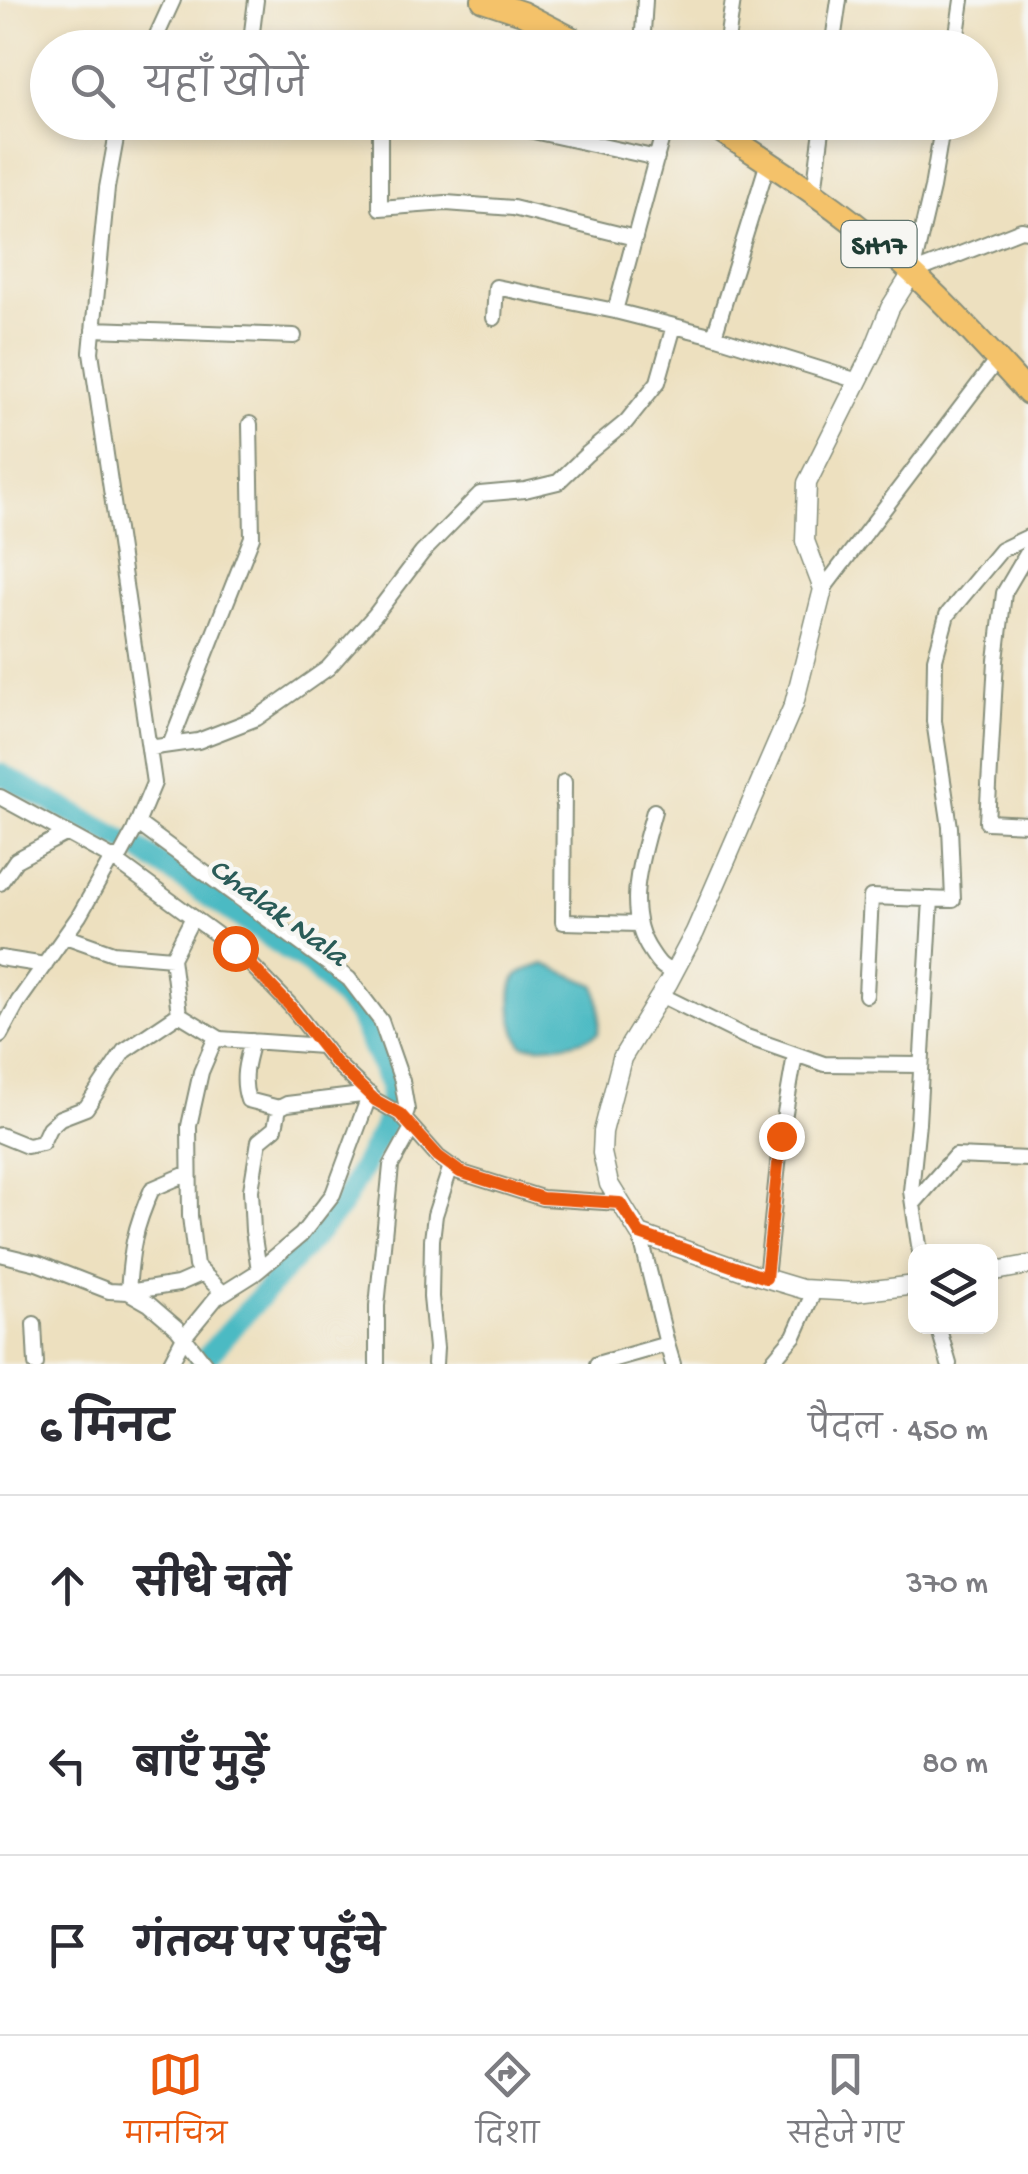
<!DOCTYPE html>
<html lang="hi">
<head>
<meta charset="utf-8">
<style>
	body { margin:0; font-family:"Gochi Hand","Playpen Sans Deva",sans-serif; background:#f2f2f3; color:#2b2b33 }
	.controls { position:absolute; right:30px; bottom:30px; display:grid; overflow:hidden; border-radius:20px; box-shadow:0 5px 15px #0003 }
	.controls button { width:90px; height:90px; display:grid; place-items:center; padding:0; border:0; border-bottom:2px solid #e1e1e2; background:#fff; color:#2b2b33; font:50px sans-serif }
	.stop { position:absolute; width:30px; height:30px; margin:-22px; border:8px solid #ea580c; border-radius:50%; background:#fff }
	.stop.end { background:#ea580c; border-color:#fff; box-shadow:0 2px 10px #0008 }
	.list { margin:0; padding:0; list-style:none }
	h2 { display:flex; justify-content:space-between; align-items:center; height:130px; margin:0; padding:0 40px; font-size:42px }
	h2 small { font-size:32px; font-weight:400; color:#7c7c81 }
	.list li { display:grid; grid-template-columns:65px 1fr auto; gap:30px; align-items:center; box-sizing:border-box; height:180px; padding:0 40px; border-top:2px solid #e1e1e2 }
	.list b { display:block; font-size:38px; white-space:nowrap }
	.list em { font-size:32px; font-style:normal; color:#7c7c81 }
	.icon { flex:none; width:55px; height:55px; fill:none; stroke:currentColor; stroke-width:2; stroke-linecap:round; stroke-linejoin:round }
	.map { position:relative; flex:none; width:1028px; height:1364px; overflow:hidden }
	.search { position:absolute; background:#fff; box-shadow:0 5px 15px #0003; left:30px; right:30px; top:30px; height:110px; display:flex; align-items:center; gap:25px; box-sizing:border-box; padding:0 35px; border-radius:55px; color:#7c7c81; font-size:38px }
	.sheet { height:670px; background:#fff }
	nav { display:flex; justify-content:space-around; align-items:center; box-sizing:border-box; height:140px; border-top:2px solid #e1e1e2; background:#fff; font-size:28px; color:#7c7c81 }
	nav a { display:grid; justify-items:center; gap:5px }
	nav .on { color:#ea580c }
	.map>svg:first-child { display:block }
</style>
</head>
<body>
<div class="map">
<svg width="1028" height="1364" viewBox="0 0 1028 1364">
	<rect width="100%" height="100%" fill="#f6f6f2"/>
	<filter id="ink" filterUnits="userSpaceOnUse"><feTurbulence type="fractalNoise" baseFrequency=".01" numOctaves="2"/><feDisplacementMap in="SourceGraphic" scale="20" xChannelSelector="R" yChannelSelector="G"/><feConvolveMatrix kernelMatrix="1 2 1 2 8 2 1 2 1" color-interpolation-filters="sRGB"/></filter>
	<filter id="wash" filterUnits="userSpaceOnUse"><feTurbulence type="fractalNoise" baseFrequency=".0048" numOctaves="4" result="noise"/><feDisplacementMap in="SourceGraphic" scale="40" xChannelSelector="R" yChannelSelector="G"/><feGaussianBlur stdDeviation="2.25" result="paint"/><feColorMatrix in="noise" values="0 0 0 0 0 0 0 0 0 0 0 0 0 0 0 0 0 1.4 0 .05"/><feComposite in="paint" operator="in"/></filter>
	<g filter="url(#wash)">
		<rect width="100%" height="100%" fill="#ede0bf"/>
		<path fill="#4bbac3" stroke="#357c7c" stroke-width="2.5" d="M 544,964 L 595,985 C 600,1002 602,1016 598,1033 C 578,1045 545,1048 523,1045 C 512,1033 505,984 520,973 C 526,969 537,967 544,964 Z"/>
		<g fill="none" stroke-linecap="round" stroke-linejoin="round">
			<path stroke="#4bbac3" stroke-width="22" d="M 0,774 L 137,848 L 311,965 L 358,1014 L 391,1088 L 386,1124 L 341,1206 L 200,1364"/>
		</g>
	</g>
	<g filter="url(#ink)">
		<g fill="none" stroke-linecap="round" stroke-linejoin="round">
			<defs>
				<path id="minor" d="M 151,48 L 173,0
					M 250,48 L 256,0
					M 642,48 L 645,0
					M 726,48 L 733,0
					M 832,48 L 839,0
					M 955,48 L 962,0
					M 397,122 L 380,124 L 380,208 L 446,203 L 513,208 L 635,238
					M 492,122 L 657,158
					M 241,124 L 241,122
					M 814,192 L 823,122
					M 912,273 L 932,188 L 943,122
					M 912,273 L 1021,230 L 1028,231
					M 615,311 L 666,122
					M 494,318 L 496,287 L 615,311 L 714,336 L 858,381
					M 93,329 L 294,336
					M 714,336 L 768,162
					M 1028,552 L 1004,593 L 996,660 L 987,822 L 1028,824
					M 823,589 L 997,360
					M 170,745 L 252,537 L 250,424
					M 149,748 L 198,741 L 257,718 L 328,668 L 375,615 L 422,553 L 480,494 L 525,490 L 558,482 L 587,454 L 626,422 L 658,382 L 674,326
					M 564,782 L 563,922 L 638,924
					M 0,797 L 112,858 L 235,948 L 290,1005 L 334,1061 L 375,1100 L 400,1114 L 438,1157 L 459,1172 L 542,1198 L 620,1203
					M 654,811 C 642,856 622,910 651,952 C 658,963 662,968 674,973
					M 137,823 L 349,979 L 381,1021 L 402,1081 L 407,1110 L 404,1118
					M 0,883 L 16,860 L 67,833
					M 193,917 L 172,958 L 179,1014 L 220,1039 L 322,1046
					M 65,936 L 113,953 L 172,958
					M 0,958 L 45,965
					M 661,995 L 744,1036 L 824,1064 L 921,1065
					M 866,995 L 871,897 L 953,900 L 950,827 L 934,721 L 935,659 L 947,615 L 1001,550 L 1028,537
					M 0,1035 L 18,1002 L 79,916 L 112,858 L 121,855 L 134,831 L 154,783 L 91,352 L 107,188 L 119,122
					M 216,1037 L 201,1072 L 189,1126 L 190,1216 L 196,1266 L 223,1293
					M 252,1041 C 246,1062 241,1079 248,1100 L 279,1108
					M 0,1135 L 27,1146 L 42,1143 L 49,1128 L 60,1118 L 86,1108 L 124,1051 L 179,1014
					M 189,1173 L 152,1189 C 134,1229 131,1249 128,1292 L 178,1284 L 203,1273
					M 913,1204 L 955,1156 L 1028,1159
					M 920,1252 L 911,1191 L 918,1123 L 931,899
					M 0,1254 L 37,1263 L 109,1291 L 128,1292 L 149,1304 L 177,1328 L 205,1364
					M 766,1278 L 781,1136 L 795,1055
					M 34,1324 L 36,1364
					M 938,1326 L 949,1364
					M 667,1344 L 673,1364
					M 170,1364 L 184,1337 L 216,1298 L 254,1274 L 259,1270 L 301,1235 L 333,1194 L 370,1094 L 287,1104 L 279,1108 L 275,1128 L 259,1141 L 251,1190 L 253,1231 L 259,1270
					M 377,1364 L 377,1306 L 391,1166 L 412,1128
					M 435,1364 L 436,1348 L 431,1297 L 432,1240 L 435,1215 L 451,1166
					M 597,1364 L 667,1344 L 640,1234
					M 770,1364 L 794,1336 L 815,1289"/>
				<path id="tertiary" d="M 912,273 L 890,308 L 873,351 L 807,483 L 805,541 L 823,589 L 794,704 L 695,932 L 668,983 L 622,1058 L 603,1132 L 602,1153 L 609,1184 L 640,1234 L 752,1274 L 802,1289 L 856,1292 L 916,1285
					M 990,1272 L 1028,1265"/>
				<path id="primary" d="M 483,0 L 522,13 L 590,48
					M 707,122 C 769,163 832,202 888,251 C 939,295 983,344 1028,393"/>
			</defs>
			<use href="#minor" stroke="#868e7a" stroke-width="18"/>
			<use href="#tertiary" stroke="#868e7a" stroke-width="21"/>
			<use href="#primary" stroke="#868e7a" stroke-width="26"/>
			<use href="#minor" stroke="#fff" stroke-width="14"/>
			<use href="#tertiary" stroke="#fff" stroke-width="18"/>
			<use href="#primary" stroke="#f4c26a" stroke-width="22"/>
		</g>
	</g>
	<g fill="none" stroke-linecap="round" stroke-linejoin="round" filter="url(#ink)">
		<path stroke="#ea580c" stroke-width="12" d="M 235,948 L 290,1006 L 334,1061 L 375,1100 L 400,1114 L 438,1156 L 460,1172 L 542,1198 L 620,1203 L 640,1234 L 766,1278 L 781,1136"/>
	</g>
	<g text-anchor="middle" stroke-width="9" stroke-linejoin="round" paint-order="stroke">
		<rect fill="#f6f6f2" stroke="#60746d" stroke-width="2.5" x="841.5" y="221" width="75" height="46" rx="8"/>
		<g font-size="28" font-weight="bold" fill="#1f3d34">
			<text x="879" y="254">SH17</text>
		</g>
		<g font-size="32" font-style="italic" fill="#2a5c58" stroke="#f6f6f2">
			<text transform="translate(280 910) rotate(36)" y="11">Chalak Nala</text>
		</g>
	</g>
</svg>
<div class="controls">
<button><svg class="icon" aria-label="layers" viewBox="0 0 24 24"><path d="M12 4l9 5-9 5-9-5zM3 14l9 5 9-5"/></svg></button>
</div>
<div class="stop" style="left:235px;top:948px"></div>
<div class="stop end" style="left:781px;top:1136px"></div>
<div class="search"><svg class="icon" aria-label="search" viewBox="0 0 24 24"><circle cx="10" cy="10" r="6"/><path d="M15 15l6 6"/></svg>यहाँ खोजें</div>
</div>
<section class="sheet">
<h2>6 मिनट<small>पैदल · 450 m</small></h2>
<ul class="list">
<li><svg class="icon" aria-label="ahead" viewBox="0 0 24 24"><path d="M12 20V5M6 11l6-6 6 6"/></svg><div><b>सीधे चलें</b></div><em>370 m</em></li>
<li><svg class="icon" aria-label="left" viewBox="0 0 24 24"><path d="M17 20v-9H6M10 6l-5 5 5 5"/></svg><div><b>बाएँ मुड़ें</b></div><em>80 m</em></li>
<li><svg class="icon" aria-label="arrive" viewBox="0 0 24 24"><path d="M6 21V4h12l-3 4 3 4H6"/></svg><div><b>गंतव्य पर पहुँचे</b></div></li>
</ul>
</section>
<nav>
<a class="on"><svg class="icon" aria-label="map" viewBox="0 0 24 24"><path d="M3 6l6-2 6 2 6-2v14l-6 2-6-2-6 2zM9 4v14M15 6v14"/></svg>मानचित्र</a>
<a><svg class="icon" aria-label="directions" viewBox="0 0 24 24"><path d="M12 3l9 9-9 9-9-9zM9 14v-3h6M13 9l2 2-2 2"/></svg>दिशा</a>
<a><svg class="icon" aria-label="saved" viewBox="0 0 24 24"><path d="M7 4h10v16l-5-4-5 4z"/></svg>सहेजे गए</a>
</nav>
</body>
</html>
